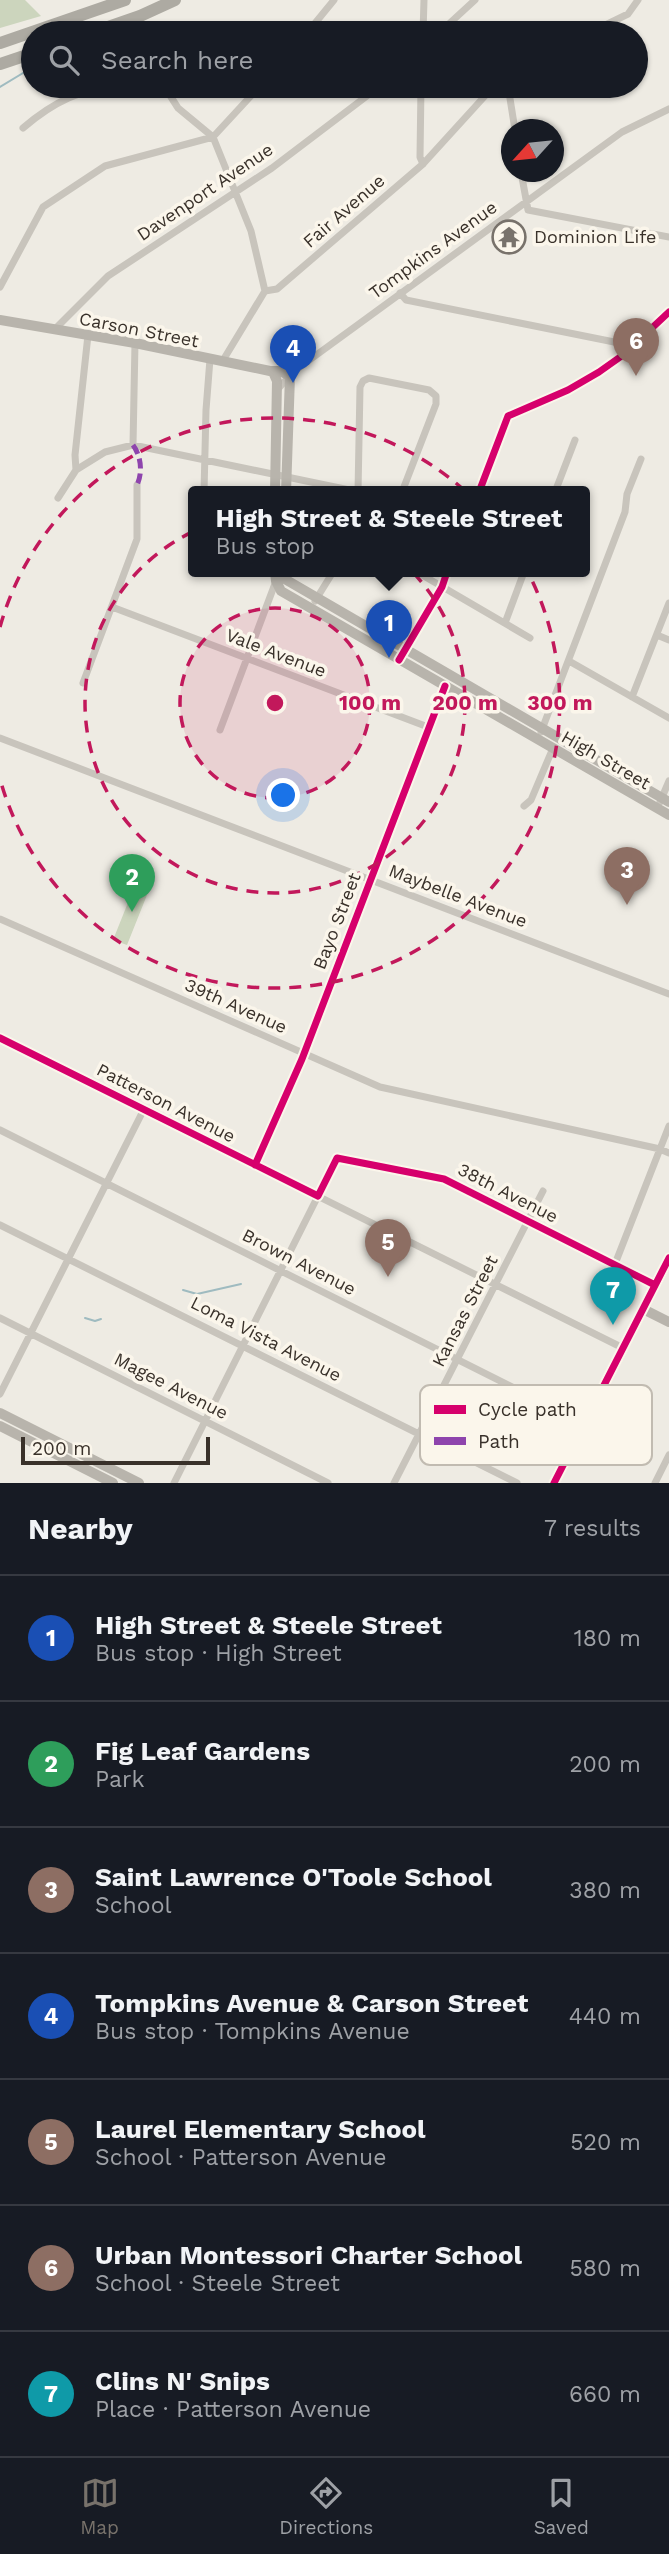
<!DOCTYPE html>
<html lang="en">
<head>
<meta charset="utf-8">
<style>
	body { margin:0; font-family:"Work Sans",sans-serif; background:#242831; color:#f1f3f6 }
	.compass { position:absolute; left:501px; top:119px; width:63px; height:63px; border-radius:50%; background:#171b24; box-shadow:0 2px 5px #0004; rotate:243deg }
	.scale { position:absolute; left:21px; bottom:18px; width:189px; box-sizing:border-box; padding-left:7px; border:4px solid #39312a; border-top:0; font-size:19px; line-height:24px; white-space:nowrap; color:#39312a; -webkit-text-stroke:5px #fbf6eb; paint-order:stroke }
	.you { position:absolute; left:284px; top:796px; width:24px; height:24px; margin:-18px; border:5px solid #fff; border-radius:50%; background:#1a73e8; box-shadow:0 0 0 10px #1a73e833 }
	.badge { display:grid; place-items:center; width:46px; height:46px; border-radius:50%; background:#78726b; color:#fff; font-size:23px; font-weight:700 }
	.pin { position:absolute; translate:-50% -58px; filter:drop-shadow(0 2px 4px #0008) }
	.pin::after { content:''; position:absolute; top:37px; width:24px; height:21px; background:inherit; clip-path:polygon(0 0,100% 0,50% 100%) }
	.popup { position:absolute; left:188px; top:486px; width:402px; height:91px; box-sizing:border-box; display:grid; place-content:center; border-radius:7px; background:#171b24; filter:drop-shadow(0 2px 5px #0005); font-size:23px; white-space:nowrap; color:#9ea1a6 }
	.popup b { font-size:26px; color:#f1f3f6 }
	.popup::after { content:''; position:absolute; left:50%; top:100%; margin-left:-14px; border:14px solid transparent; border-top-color:#171b24 }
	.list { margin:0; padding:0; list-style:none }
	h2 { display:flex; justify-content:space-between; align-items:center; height:91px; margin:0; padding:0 28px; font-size:30px }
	h2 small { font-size:23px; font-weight:400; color:#9ea1a6 }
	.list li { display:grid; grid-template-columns:46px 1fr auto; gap:21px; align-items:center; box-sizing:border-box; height:126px; padding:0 28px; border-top:2px solid #363941 }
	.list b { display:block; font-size:26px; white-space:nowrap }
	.list p { margin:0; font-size:23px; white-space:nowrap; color:#9ea1a6 }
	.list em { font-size:23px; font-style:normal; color:#9ea1a6 }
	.icon { flex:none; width:38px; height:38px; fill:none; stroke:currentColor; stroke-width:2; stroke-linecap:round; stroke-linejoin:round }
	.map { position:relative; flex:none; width:669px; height:1483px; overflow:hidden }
	.search { position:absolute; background:#171b24; box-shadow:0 2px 5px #0004; left:21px; right:21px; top:21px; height:77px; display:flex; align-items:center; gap:18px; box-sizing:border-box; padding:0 24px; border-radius:38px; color:#9ea1a6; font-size:26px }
	.sheet { height:973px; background:#171b24 }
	nav { display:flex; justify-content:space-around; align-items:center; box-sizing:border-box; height:98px; border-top:2px solid #363941; background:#171b24; font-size:19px; color:#9ea1a6 }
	nav a { display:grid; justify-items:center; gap:4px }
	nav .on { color:#78726b }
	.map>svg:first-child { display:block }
</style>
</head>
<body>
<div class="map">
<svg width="669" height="1483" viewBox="0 0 669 1483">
	<rect width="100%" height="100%" fill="#eeebe3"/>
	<path fill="#ccd5bd" d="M 0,0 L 25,0 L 41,16 L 0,28 Z
		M 137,880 L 151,885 L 127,945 L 113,940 Z"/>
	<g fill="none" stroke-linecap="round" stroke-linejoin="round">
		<path stroke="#9fbbc0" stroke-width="2" d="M 0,87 L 33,67
			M 183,1290 L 197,1294 L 241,1284
			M 85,1318 L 95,1321 L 101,1319"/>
		<path stroke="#c8c4bc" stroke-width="7" d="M 307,33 L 334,0
			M 423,33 L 424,0
			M 439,33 L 475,0
			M 589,33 L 628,14 L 638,0
			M 164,86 L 178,108 L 213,137 L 251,231 L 265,291
			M 421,86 L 420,157 L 423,164
			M 508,86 L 515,130
			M 23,128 C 52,103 82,87 122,86
			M 521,172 L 528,210 L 669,237
			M 0,287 L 43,207 L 105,166 L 213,137 L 260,86
			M 400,293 L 406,300 L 624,344 L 630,349
			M 54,330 L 108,276 L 272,168 L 380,86
			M 222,362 L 265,291 L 277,289 L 423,164 L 494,86
			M 278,389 L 293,372 L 622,132 L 669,109
			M 133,445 L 135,343
			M 76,470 L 75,455 L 88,335
			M 204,492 L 206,410 L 210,359
			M 358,492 L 360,387 L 363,381 L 369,378 L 429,390 L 436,396 L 436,404 L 402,492
			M 479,492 L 508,416 L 568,390 L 599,372 L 623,355 L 669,312
			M 555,492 L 575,440
			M 58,498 L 76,470 L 105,452 L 133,445 L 359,492
			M 417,572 L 530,638
			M 315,601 L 333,572
			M 112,607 L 428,727
			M 505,623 L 524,572
			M 657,635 L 669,640
			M 399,660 L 442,587 L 447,572
			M 569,661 L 669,718
			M 83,683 L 137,539 L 137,485
			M 632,697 L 669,603
			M 220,730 L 276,581
			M 541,732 L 625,512 L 627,494 L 641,459
			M 0,738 L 669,994
			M 660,802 L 669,781
			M 524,806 L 531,800 L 553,748
			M 0,919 L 380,1087 L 660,1149 L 669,1153
			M 0,1038 L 623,1348
			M 0,1130 L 584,1423
			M 255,1165 L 302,1059 L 445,686
			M 0,1225 L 517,1483
			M 615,1264 L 669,1126
			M 0,1318 L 328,1483
			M 0,1394 L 144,1109
			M 174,1483 L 337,1158 L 444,1179 L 655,1285
			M 394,1483 L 543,1191
			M 655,1483 L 669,1455"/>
		<path stroke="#b8b4ac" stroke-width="10" d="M 0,320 L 135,343 L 270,371 L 280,371 L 290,376 L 286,492
			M 273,372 L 277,381 L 275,492
			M 275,572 L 276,581 L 281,591 L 669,815
			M 283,578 L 669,802
			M 643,1309 L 669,1322
			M 0,1413 L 139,1483
			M 0,1426 L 113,1483
			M 554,1483 L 669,1258"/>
		<path stroke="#adaaa2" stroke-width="12" d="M 91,33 L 140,16 L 175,0
			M 0,43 L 125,0
			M 0,64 L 33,53"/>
		<path stroke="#8e44ad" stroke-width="5" stroke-dasharray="10 5" stroke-linecap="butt" d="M 133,445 C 141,456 143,472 137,485"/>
		<defs>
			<path id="cycleway" d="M 479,492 L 508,416 L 568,390 L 599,372 L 623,355 L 669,312
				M 399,660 L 442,587 L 447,572
				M 0,1038 L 318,1196 L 337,1158 L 444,1179 L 655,1285
				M 255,1165 L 302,1059 L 445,686
				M 554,1483 L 669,1258"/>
		</defs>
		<use href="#cycleway" stroke="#fbf6eb" stroke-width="11"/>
		<use href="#cycleway" stroke="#d6006c" stroke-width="7"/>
	</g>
	<circle cx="275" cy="703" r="95" fill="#c2185b" fill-opacity=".12"/>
	<g fill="none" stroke="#c2185b" stroke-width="3.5" stroke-dasharray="12 9">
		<circle cx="275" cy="703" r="95"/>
		<circle cx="275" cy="703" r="190"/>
		<path d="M0 627A285 285 0 1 1 0 779"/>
	</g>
	<defs>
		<symbol id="temple-ring" viewBox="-11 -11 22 22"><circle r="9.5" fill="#fbf6eb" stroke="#78726b" stroke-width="1.5"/><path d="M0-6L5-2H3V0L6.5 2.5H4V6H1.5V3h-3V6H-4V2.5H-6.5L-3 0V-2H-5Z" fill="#78726b"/></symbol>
	</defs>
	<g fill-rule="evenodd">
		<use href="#temple-ring" x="490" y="218" width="38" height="38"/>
	</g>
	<g text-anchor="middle" stroke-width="7" stroke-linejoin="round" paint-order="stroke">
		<g font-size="18" fill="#39312a" stroke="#fbf6eb">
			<text transform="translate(205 192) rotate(-34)" y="6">Davenport Avenue</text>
			<text transform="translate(344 211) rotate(-41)" y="6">Fair Avenue</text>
			<text transform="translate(433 250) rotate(-36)" y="6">Tompkins Avenue</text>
			<text transform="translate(139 330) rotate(11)" y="6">Carson Street</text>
			<text transform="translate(276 653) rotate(21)" y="6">Vale Avenue</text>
			<text transform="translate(606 760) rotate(30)" y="6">High Street</text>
			<text transform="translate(458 896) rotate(21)" y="6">Maybelle Avenue</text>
			<text transform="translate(337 921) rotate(-69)" y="6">Bayo Street</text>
			<text transform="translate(236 1006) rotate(24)" y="6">39th Avenue</text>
			<text transform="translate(166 1103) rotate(27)" y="6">Patterson Avenue</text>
			<text transform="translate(508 1193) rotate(27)" y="6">38th Avenue</text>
			<text transform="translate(299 1262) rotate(27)" y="6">Brown Avenue</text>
			<text transform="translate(465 1311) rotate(-63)" y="6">Kansas Street</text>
			<text transform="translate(266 1339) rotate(27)" y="6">Loma Vista Avenue</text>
			<text transform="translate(171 1386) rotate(27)" y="6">Magee Avenue</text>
		</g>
		<g font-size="18" fill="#39312a" stroke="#fbf6eb" text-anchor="start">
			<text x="534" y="243">Dominion Life</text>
		</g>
	</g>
	<rect x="420" y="1385" width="232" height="80" rx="10" fill="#fbf6eb" stroke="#c1bbb1" stroke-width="2"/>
	<rect x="434" y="1405" width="32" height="9" fill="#d6006c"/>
	<rect x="434" y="1437" width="32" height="8" fill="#8e44ad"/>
	<g font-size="19" fill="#39312a">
		<text x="478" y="1416">Cycle path</text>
		<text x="478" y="1448">Path</text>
	</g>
	<circle cx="275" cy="703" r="10" fill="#c2185b" stroke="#fbf6eb" stroke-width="3.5"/>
	<g font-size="21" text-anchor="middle" font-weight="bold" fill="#c2185b" stroke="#fbf6eb" stroke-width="7" stroke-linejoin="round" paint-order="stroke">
		<text x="370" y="710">100 m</text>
		<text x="465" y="710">200 m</text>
		<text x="560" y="710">300 m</text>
	</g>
</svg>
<svg class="compass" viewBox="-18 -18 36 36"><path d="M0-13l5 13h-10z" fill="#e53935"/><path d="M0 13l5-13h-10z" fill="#9ea1a6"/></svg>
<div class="scale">200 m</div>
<div class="you"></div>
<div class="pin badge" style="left:389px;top:658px;background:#1a4fb4">1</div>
<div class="popup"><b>High Street &amp; Steele Street</b>Bus stop</div>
<div class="pin badge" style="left:132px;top:912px;background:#2e9e5b">2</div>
<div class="pin badge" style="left:627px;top:905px;background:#8d6e63">3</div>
<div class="pin badge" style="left:293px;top:383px;background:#1a4fb4">4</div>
<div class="pin badge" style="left:388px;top:1277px;background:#8d6e63">5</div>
<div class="pin badge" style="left:636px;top:376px;background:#8d6e63">6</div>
<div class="pin badge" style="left:613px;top:1325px;background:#0f9aa8">7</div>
<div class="search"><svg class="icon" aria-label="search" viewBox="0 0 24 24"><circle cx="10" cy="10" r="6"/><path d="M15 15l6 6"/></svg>Search here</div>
</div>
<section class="sheet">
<h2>Nearby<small>7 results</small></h2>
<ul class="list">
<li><span class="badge" style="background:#1a4fb4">1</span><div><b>High Street &amp; Steele Street</b><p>Bus stop · High Street</p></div><em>180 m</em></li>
<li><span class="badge" style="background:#2e9e5b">2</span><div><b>Fig Leaf Gardens</b><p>Park</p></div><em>200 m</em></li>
<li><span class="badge" style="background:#8d6e63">3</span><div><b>Saint Lawrence O'Toole School</b><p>School</p></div><em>380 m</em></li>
<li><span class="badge" style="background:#1a4fb4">4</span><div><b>Tompkins Avenue &amp; Carson Street</b><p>Bus stop · Tompkins Avenue</p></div><em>440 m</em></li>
<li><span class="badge" style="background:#8d6e63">5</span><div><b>Laurel Elementary School</b><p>School · Patterson Avenue</p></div><em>520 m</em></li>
<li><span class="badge" style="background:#8d6e63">6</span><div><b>Urban Montessori Charter School</b><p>School · Steele Street</p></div><em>580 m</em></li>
<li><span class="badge" style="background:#0f9aa8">7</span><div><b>Clins N' Snips</b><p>Place · Patterson Avenue</p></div><em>660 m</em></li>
</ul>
</section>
<nav>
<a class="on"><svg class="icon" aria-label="map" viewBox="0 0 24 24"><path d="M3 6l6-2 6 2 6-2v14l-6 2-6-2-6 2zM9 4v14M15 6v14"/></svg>Map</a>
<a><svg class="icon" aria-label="directions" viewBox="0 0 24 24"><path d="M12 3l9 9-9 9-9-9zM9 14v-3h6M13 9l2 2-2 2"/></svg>Directions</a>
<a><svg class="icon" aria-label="saved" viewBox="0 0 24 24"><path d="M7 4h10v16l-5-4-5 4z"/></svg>Saved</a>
</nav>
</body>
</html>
